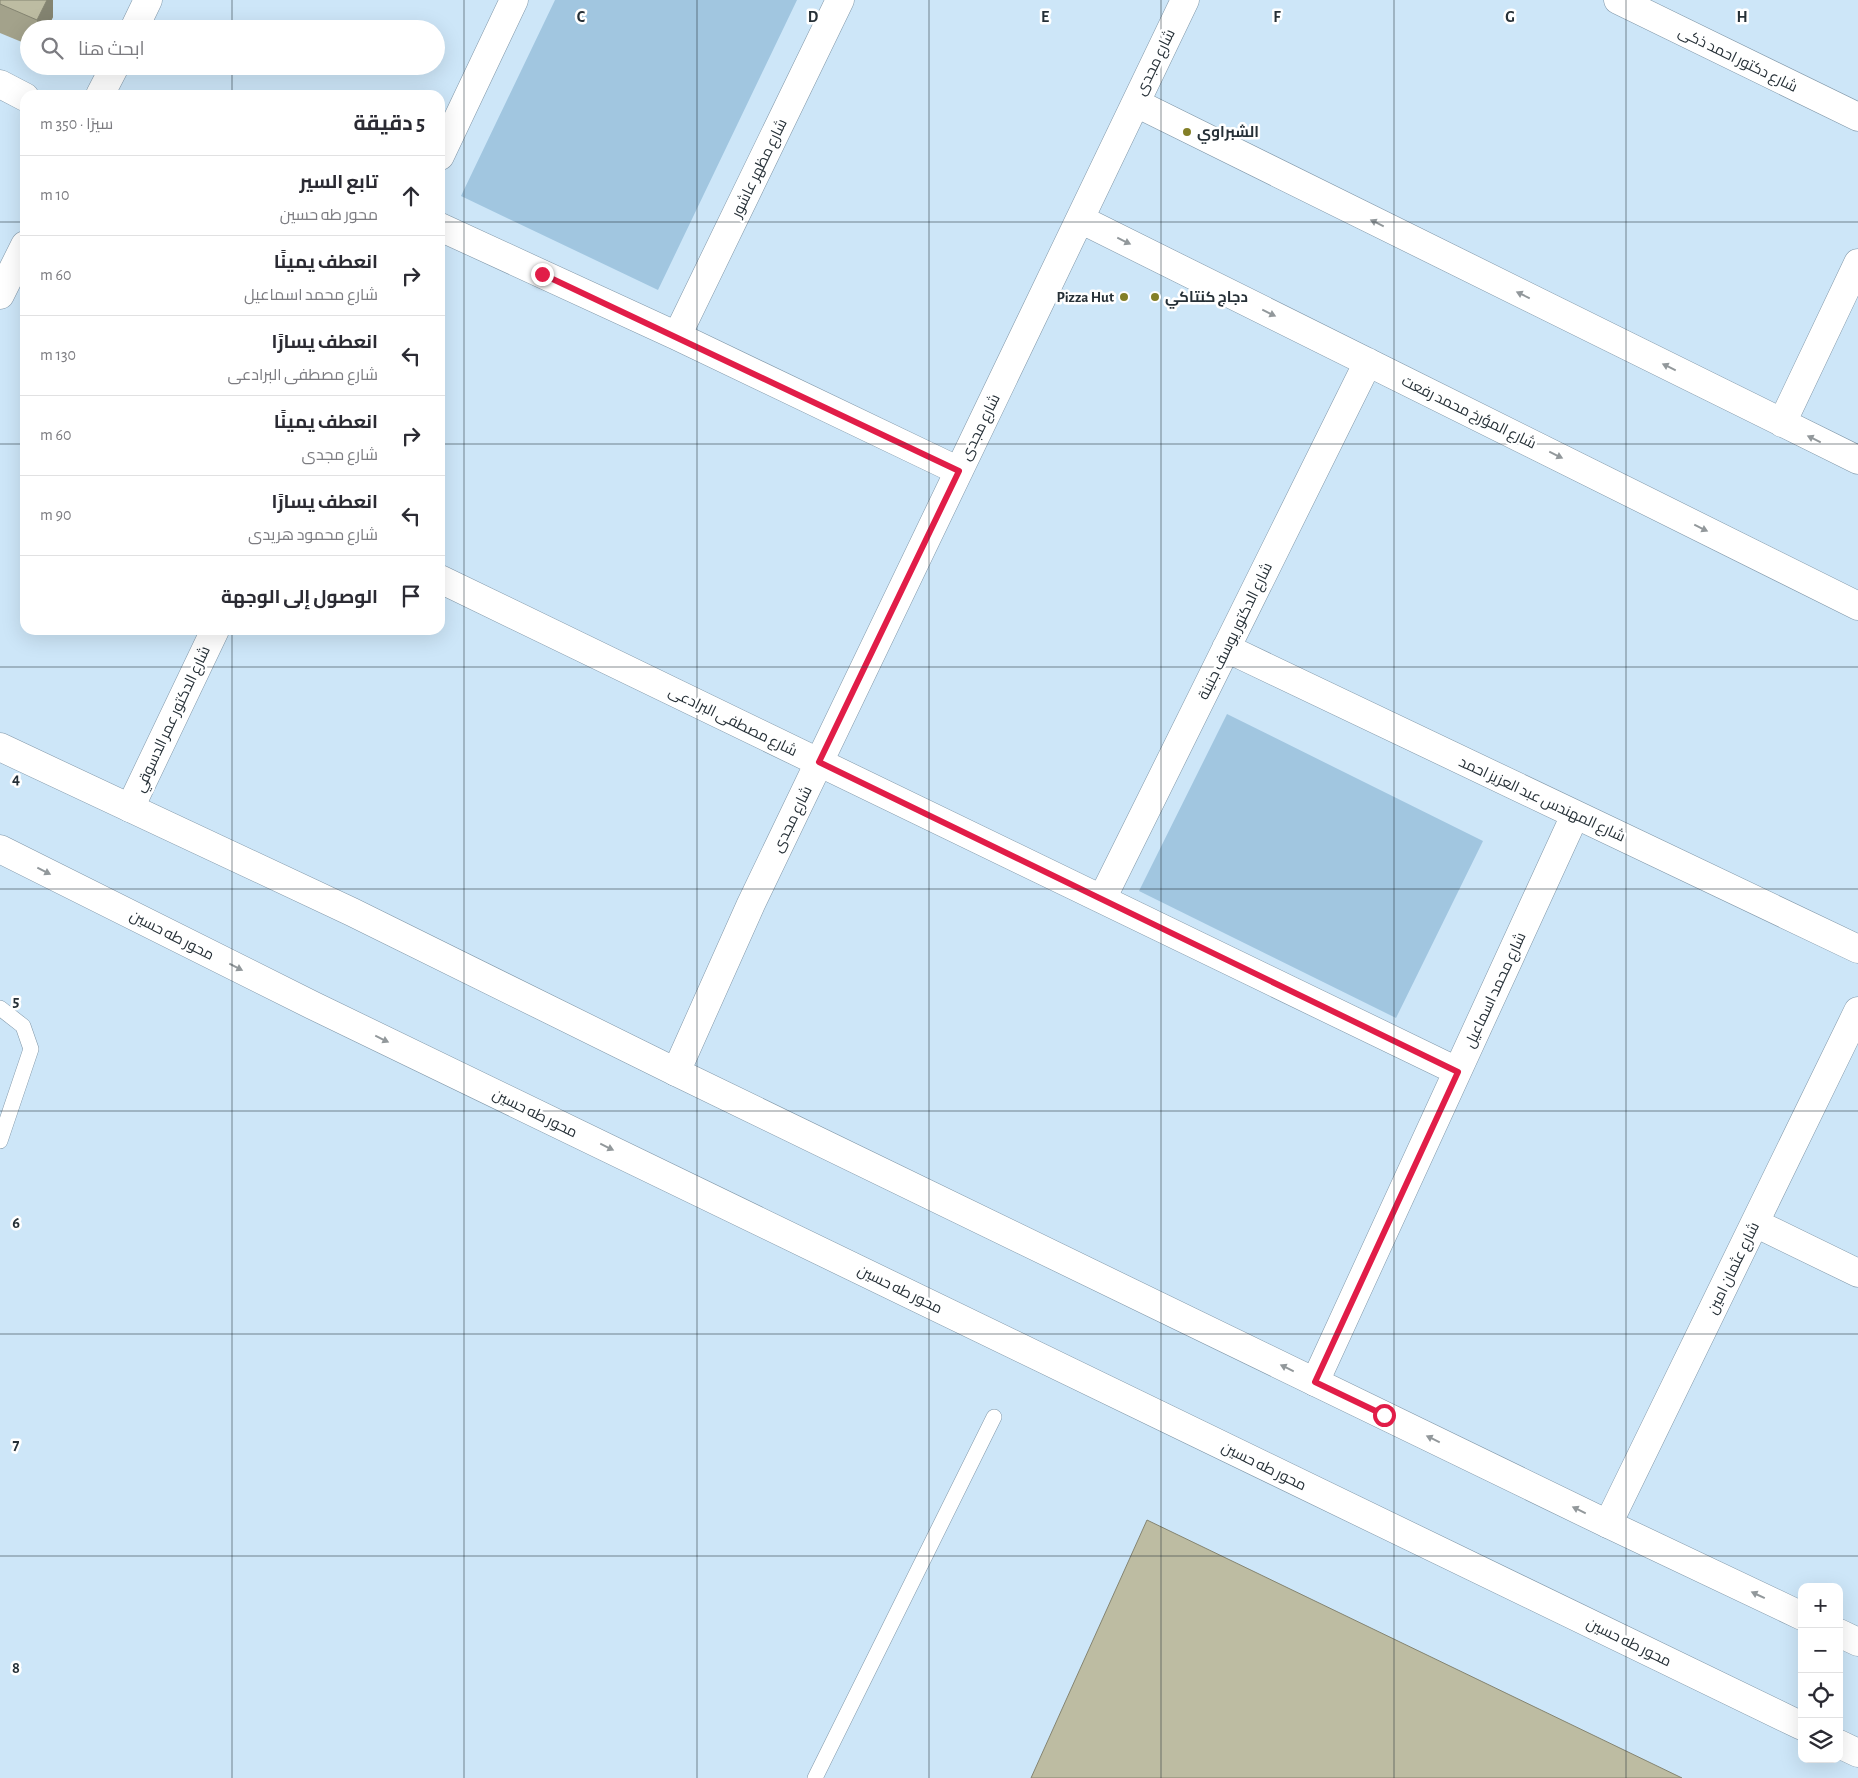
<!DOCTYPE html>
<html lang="ar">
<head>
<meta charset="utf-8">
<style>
	body { margin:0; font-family:"Alegreya Sans",Cairo,sans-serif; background:#f2f2f3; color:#2b2b33; direction:rtl }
	.controls { position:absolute; right:15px; bottom:15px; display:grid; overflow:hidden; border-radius:10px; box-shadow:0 5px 20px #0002 }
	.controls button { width:45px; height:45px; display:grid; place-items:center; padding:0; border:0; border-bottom:1px solid #e1e1e2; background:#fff; color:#2b2b33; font:25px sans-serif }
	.stop { position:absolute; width:15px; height:15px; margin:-11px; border:4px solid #e11d48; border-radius:50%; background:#fff }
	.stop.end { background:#e11d48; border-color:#fff; box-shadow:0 1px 5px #0008 }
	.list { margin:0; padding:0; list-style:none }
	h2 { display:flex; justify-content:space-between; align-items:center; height:65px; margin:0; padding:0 20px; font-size:21px }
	h2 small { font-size:16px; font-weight:400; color:#7c7c81 }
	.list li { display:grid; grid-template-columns:32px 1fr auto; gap:15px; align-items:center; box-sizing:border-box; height:80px; padding:0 20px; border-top:1px solid #e1e1e2 }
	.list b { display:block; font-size:19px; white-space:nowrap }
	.list p { margin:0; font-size:16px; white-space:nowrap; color:#7c7c81 }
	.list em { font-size:16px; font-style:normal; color:#7c7c81 }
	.icon { flex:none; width:28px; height:28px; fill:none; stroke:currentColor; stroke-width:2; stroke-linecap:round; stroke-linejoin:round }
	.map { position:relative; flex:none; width:1858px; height:1778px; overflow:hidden; direction:ltr }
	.search { position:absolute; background:#fff; box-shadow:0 5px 20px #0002; left:20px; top:20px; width:425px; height:55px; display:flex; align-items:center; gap:12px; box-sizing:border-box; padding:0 18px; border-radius:28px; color:#7c7c81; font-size:19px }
	.panel { position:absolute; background:#fff; box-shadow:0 5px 20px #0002; left:20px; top:90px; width:425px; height:545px; border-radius:15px; direction:rtl }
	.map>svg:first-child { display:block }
</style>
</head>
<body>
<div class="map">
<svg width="1858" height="1778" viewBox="0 0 1858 1778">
	<rect width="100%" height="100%" fill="#cde6f8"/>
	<path fill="#a1c6e0" d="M 555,0 L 797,0 L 658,290 L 461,196 Z
		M 1227,714 L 1483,841 L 1396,1018 L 1139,891 Z"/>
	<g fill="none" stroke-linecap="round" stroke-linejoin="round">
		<defs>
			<path id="lane" d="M 0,1008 L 23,1026 L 31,1049 L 0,1141
				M 815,1778 L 994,1417"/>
			<path id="street" d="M 1618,0 L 1858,117
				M 134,29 L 148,0
				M 0,84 L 25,97
				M 100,95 L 115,66
				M 1136,103 L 1858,460
				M 440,156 L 514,0
				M 1080,219 L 1858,606
				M 440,227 L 677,336 L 959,471
				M 0,295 L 25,245
				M 677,336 L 840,0
				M 1782,423 L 1858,263
				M 440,579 L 1457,1071
				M 1226,648 L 1858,949
				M 130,808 L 215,630
				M 1102,899 L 1368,362
				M 676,1072 L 751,904 L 1185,0
				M 1755,1223 L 1858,1273
				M 1315,1382 L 1575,815
				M 1608,1524 L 1858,1011"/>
			<path id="secondary" d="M 0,747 L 352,912 L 676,1072 L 1608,1524 L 1802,1616
				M 0,849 L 312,1005 L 1802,1726
				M 1839,1633 L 1858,1642
				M 1839,1744 L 1858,1753"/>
		</defs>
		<use href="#lane" stroke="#8097a8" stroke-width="16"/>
		<use href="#street" stroke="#8097a8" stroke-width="29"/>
		<use href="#secondary" stroke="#8097a8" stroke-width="29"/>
		<use href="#lane" stroke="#fff" stroke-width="15"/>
		<use href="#street" stroke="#fff" stroke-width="28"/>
		<use href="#secondary" stroke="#fff" stroke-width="28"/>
	</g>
	<path fill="#a3a28b" d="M 0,0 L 53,0 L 53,17 L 47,29 L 29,29 L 29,45 L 0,33 Z"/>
	<path fill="#848471" d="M 47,0 L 53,0 L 53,17 L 47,29 L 37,29 L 37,20 Z"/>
	<path fill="#bdbca2" stroke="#848471" d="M 0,0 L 47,0 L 37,20 L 0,4 Z
		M 1147,1520 L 1682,1778 L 1031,1778 Z"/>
	<defs><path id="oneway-solid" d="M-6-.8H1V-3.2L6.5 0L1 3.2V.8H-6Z" transform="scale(1.25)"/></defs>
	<g fill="#92989b">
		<use href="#oneway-solid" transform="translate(1377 223) rotate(-154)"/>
		<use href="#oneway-solid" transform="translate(1124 241) rotate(26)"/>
		<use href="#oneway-solid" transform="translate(1523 295) rotate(-154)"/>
		<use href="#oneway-solid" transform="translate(1269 313) rotate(26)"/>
		<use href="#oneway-solid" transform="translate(1669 367) rotate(-154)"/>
		<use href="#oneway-solid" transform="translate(1814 439) rotate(-154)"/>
		<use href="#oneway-solid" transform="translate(1556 455) rotate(26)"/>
		<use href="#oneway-solid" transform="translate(1701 528) rotate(26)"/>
		<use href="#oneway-solid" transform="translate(44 871) rotate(27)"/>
		<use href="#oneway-solid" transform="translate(236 967) rotate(27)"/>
		<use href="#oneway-solid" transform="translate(382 1039) rotate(26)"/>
		<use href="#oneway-solid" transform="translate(607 1147) rotate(26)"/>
		<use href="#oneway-solid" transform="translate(1287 1368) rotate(-154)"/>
		<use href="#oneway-solid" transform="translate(1433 1439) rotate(-154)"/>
		<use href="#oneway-solid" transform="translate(1579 1510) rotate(-154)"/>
		<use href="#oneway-solid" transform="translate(1758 1595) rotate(-155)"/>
	</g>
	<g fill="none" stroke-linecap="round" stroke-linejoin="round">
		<path stroke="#e11d48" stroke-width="6" d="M 542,274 L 959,471 L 819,762 L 1458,1072 L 1315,1382 L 1384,1415"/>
	</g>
	<path fill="none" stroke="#263037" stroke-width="1" stroke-opacity="0.55" d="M 232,0 L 232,29M 464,0 L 464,1778M 697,0 L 697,1778M 929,0 L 929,1778M 1161,0 L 1161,1778M 1394,0 L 1394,1778M 1626,0 L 1626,1778M 232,66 L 232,95M 0,222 L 25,222M 440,222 L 1858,222M 0,444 L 25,444M 440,444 L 1858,444M 232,630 L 232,1778M 0,667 L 1858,667M 0,889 L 1858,889M 0,1111 L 1858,1111M 0,1334 L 1858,1334M 0,1556 L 1858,1556"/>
	<g fill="#837f27" stroke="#fff" stroke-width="2">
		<circle cx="1187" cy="132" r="5"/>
		<circle cx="1124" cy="297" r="5"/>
		<circle cx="1155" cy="297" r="5"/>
	</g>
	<g text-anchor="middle" stroke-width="5" stroke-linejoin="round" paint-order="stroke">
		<g font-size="15" fill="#263037" stroke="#fff">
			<text transform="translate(1738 59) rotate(26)" y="5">شارع دكتور احمد ذكى</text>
			<text transform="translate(1155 62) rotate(-64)" y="5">شارع مجدى</text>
			<text transform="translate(759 168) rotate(-64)" y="5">شارع مظهر عاشور</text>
			<text transform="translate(1469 412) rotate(26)" y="5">شارع المؤرخ محمد رفعت</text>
			<text transform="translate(980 427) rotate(-64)" y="5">شارع مجدى</text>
			<text transform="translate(1235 631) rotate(-64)" y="5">شارع الدكتور يوسف جنينة</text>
			<text transform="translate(172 719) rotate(-65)" y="5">شارع الدكتور عمر الدسوقي</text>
			<text transform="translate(733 721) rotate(26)" y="5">شارع مصطفى البرادعى</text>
			<text transform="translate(1542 799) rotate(25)" y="5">شارع المهندس عبد العزيز احمد</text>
			<text transform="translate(792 819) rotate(-64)" y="5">شارع مجدى</text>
			<text transform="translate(172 935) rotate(27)" y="5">محور طه حسين</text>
			<text transform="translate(1495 990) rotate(-65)" y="5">شارع محمد اسماعيل</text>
			<text transform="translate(535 1113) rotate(26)" y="5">محور طه حسين</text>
			<text transform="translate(1733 1268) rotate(-64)" y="5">شارع عثمان امين</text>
			<text transform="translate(900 1289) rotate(26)" y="5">محور طه حسين</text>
			<text transform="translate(1264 1466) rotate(26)" y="5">محور طه حسين</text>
			<text transform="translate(1629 1642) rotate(26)" y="5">محور طه حسين</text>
		</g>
		<g font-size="15" font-weight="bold" fill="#263037" stroke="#fff" text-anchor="start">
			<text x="1197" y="137">الشبراوي</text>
			<text x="1114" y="302" text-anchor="end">Pizza Hut</text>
			<text x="1165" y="302">دجاج كنتاكي</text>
		</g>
	</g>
	<g font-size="16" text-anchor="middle" font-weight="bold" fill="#263037" stroke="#fff" stroke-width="5" stroke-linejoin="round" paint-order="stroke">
		<text x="581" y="22">C</text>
		<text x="813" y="22">D</text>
		<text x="1045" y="22">E</text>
		<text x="1277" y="22">F</text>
		<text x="1510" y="22">G</text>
		<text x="1742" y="22">H</text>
		<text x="16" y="784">4</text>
		<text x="16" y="1006">5</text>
		<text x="16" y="1228">6</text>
		<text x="16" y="1450">7</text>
		<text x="16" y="1673">8</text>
	</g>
</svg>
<div class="controls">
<button>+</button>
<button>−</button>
<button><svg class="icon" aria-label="locate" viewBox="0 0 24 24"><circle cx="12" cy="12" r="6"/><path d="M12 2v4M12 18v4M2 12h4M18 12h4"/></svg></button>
<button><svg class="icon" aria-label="layers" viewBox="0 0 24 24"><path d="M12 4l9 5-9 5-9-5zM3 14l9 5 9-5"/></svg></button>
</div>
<div class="stop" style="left:1384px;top:1415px"></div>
<div class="stop end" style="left:542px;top:274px"></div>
<div class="search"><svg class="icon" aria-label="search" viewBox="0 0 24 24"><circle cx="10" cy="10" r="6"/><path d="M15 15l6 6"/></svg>ابحث هنا</div>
<section class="panel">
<h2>5 دقيقة<small>سيرًا · 350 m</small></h2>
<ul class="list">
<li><svg class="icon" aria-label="ahead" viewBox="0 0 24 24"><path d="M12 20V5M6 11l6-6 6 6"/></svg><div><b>تابع السير</b><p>محور طه حسين</p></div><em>10 m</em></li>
<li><svg class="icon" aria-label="right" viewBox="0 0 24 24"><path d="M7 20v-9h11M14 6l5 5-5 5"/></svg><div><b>انعطف يمينًا</b><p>شارع محمد اسماعيل</p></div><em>60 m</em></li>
<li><svg class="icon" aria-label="left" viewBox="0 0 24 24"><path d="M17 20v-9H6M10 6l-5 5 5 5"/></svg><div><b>انعطف يسارًا</b><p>شارع مصطفى البرادعى</p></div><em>130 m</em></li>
<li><svg class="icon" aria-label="right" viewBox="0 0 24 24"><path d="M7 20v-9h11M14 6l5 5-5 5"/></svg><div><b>انعطف يمينًا</b><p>شارع مجدى</p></div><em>60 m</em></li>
<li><svg class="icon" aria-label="left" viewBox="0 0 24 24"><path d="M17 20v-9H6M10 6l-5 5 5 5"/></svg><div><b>انعطف يسارًا</b><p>شارع محمود هريدى</p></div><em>90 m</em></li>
<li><svg class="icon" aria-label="arrive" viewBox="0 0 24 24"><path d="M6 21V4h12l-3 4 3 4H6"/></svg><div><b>الوصول إلى الوجهة</b></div></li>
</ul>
</section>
</div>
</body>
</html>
